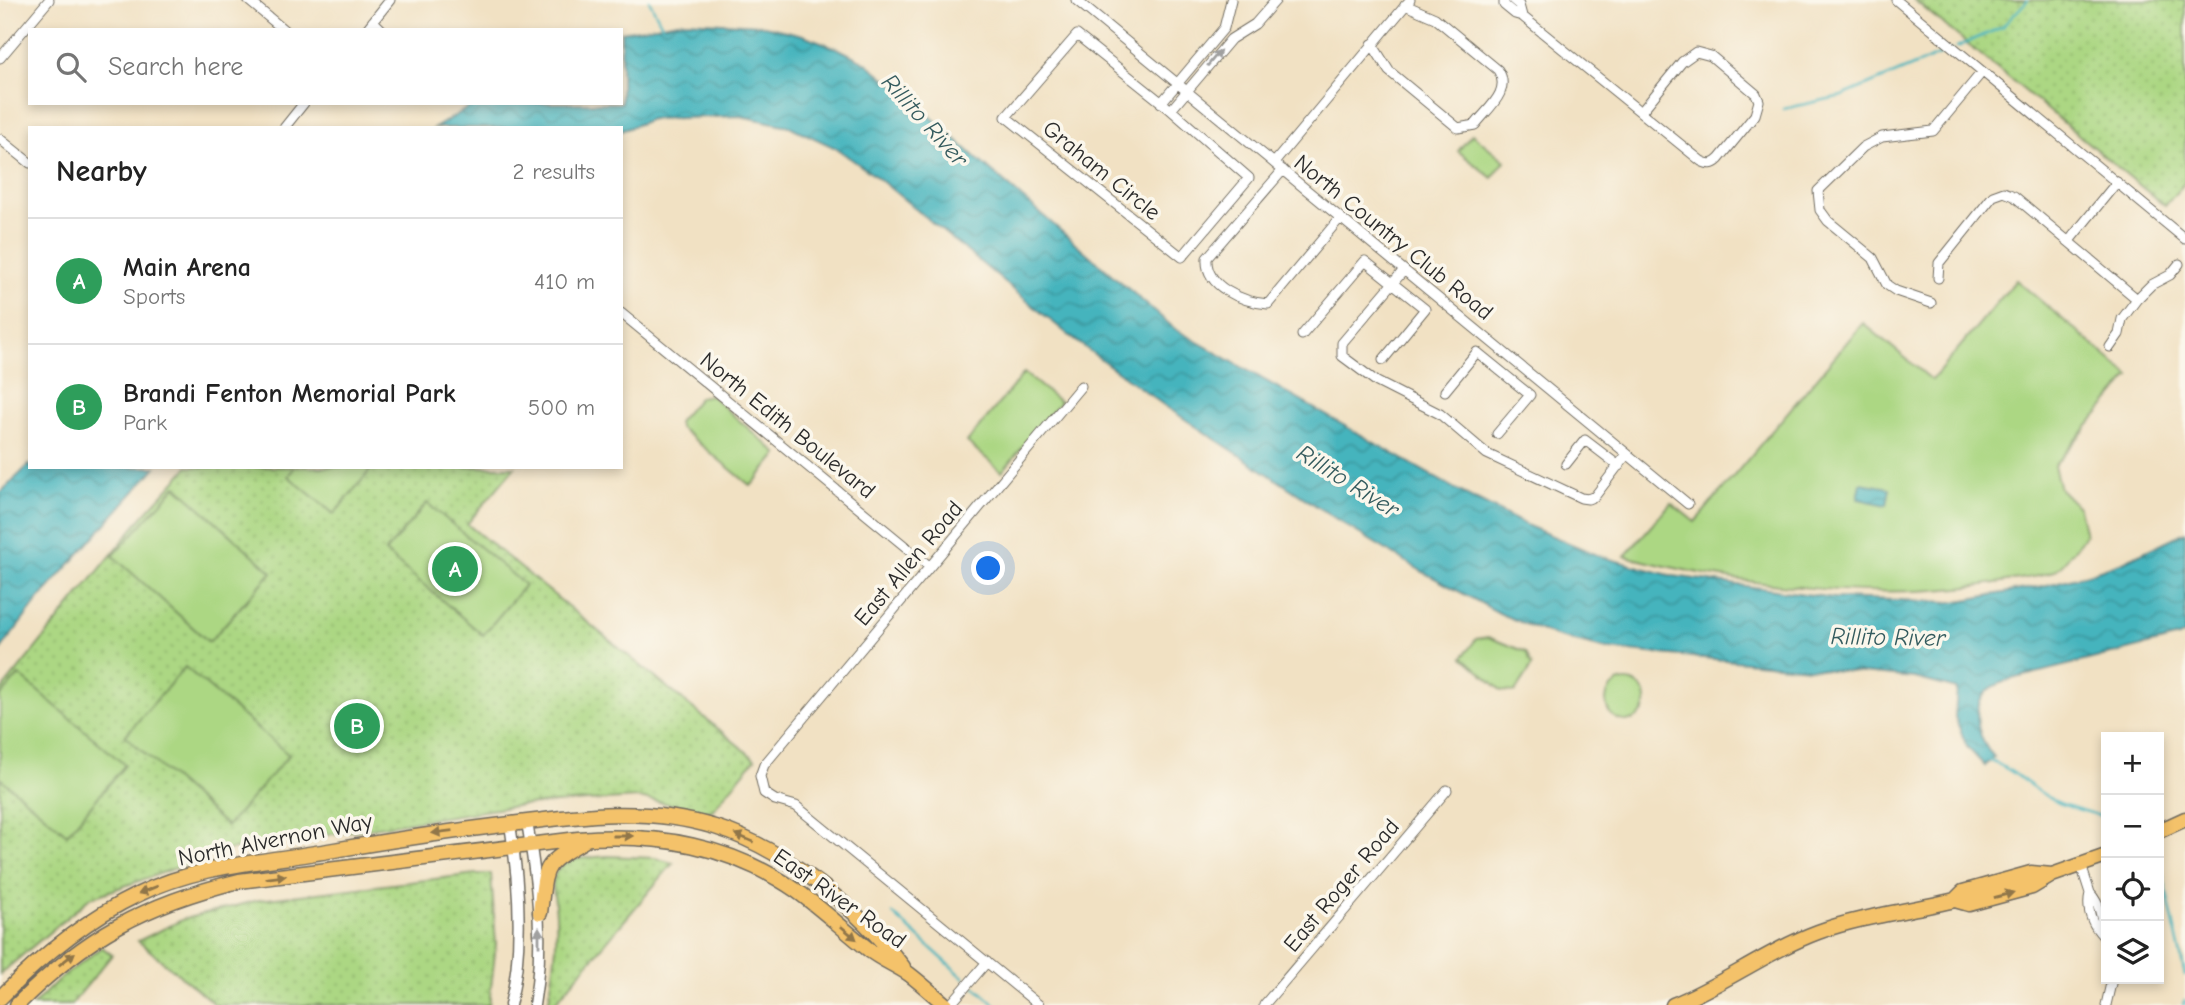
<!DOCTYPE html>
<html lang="en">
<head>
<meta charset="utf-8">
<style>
	body { margin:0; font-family:"Comic Neue",sans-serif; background:#f6f6f6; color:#222 }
	.controls { position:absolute; right:21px; bottom:21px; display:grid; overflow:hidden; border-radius:0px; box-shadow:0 4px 10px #0003 }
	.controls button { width:63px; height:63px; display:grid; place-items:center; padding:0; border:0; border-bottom:2px solid #e0e0e0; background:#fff; color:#222; font:35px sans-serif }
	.you { position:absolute; left:989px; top:569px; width:24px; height:24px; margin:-18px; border:5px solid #fff; border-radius:50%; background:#1a73e8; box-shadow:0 0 0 10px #1a73e833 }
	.badge { display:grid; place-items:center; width:46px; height:46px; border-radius:50%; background:#b5179e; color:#fff; font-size:23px; font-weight:700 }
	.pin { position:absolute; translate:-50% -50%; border:4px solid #fff; box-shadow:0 2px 7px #0006 }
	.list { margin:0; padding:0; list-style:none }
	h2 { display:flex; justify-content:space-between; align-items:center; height:91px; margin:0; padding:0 28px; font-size:30px }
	h2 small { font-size:23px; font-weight:400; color:#767676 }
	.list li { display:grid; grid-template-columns:46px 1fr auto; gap:21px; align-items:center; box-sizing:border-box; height:126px; padding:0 28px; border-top:2px solid #e0e0e0 }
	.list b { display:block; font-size:26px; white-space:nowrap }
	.list p { margin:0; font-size:23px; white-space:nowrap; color:#767676 }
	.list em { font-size:23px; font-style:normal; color:#767676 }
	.icon { flex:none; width:38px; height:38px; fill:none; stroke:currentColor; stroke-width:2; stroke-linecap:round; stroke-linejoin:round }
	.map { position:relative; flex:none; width:2185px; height:1005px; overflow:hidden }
	.search { position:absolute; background:#fff; box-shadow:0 4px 10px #0003; left:28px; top:28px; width:595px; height:77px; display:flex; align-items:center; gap:18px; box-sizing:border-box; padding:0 24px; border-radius:0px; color:#767676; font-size:26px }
	.panel { position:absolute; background:#fff; box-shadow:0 4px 10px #0003; left:28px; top:126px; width:595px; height:343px; border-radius:0px }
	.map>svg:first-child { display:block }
</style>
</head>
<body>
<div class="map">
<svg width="2185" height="1005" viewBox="0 0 2185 1005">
	<defs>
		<pattern id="park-dots" width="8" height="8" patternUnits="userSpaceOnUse" patternTransform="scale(1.75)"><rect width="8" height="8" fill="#acd783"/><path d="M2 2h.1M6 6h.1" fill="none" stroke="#94b971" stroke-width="1.8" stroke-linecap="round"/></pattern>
		<pattern id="water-waves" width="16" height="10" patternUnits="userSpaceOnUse" patternTransform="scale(1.75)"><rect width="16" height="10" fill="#45b4bd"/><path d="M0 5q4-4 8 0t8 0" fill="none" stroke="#3a939a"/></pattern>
	</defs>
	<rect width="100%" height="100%" fill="#fbf7ec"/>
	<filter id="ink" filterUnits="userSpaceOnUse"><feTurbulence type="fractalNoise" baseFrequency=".0143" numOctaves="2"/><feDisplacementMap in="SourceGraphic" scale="14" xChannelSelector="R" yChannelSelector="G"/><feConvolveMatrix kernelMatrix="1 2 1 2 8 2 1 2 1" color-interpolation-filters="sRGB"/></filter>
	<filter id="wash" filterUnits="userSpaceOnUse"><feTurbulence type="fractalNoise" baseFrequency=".00686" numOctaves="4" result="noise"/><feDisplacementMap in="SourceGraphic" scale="28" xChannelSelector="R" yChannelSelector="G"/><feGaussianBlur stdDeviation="1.57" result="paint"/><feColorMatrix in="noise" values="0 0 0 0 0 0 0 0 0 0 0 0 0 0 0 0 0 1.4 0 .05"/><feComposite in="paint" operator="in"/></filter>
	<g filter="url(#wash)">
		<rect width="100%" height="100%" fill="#f1e1c3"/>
		<path fill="url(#park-dots)" stroke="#6c8157" stroke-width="2" d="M 1914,0 L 2185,0 L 2185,182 L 2165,206 Z
			M 188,467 L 515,467 L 467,524 L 755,759 L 711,812 L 638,798 L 522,805 L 228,850 L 90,898 L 0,974 L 0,692 L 143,516 Z
			M 607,856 L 655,858 L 673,863 L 553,1005 L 548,1005 C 554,971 559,937 555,903 C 554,892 550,881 557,871 C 567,856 591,858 607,856 Z
			M 476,874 L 491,874 L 496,944 L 489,1005 L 216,1005 L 138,941 L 184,919 L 259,900 Z
			M 102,947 L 112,955 L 71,1005 L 33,1005 L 56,982 Z"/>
		<path fill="#acd783" stroke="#6c8157" stroke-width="2" d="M 1472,134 L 1505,161 L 1492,178 L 1458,151 Z
			M 2016,280 L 2130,376 L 2054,466 L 2060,489 L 2079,508 L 2085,535 C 2078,544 2063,567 2054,571 C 2043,577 2024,578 2012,580 C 1895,604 1740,587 1625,556 L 1671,503 L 1695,522 L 1863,323 L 1932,380 Z
			M 1024,373 L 1060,402 L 1002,472 L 967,442 Z
			M 710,395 L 778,454 L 751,486 L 679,427 L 678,422 L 700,397 Z
			M 295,467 L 373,467 L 334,514 L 288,476 Z
			M 176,486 L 272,572 L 209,642 L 113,556 Z
			M 427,503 L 525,585 L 483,635 L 385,552 Z
			M 1488,637 L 1526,652 L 1532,666 L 1515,692 L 1502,691 L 1463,657 L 1476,639 Z
			M 185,667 L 289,755 L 227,826 L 125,736 Z
			M 19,675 L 125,765 L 67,834 L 0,778 L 0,697 Z
			M1606 701a20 20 0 1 1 40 0a20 20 0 1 1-40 0Z"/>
		<path fill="url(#water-waves)" stroke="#387074" stroke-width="2" d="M 684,21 L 760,25 L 803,35 L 839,49 L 865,62 L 916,103 L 976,158 L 1175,329 L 1457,490 L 1526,525 L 1602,557 L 1673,576 L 1834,598 L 1953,602 L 2043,586 L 2085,575 L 2123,562 L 2185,532 L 2185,633 L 2179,637 L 2012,679 C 2003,682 1994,685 1987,691 C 1969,709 1979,742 1994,757 L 1985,766 L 1967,747 L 1955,717 L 1957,689 L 1915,678 L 1607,649 L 1555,636 L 1503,615 L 1423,572 L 1350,528 L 1165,406 L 1076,341 L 878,178 L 836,148 L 789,126 L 740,116 L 651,119 L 621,131 L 621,128 L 435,128 L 476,103 L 621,103 L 621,32 Z
			M 30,464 L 30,467 L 156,467 L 39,599 L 0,650 L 0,493 Z
			M 1861,483 L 1890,488 L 1887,505 L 1858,499 Z"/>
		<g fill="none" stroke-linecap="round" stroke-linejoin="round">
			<path stroke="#45b4bd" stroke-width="2.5" d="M 649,0 L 662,25
				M 1957,47 L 2002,27 L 2028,0
				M 1783,109 L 1842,96 L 1951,50
				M 1988,760 C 2017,770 2033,792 2059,803 C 2074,809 2091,812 2106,818
				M 2159,864 L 2162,871 L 2185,975
				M 893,914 L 964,978
				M 975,987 L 996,1005
				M 2184,1005 L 2185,1000"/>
		</g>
	</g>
	<g filter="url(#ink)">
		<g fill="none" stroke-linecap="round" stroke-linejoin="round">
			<defs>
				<path id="minor" d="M 248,0 L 284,30
					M 1076,0 L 1688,504
					M 1504,0 L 1504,5 L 1515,14 L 1522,16 L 1701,161 C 1709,165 1713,165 1719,159 L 1755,115 L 1759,101 L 1756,94 L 1711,56 L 1696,52 L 1682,62 L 1641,112
					M 1513,0 L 1519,5 L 1522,16
					M 1896,0 L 2185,239
					M 373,21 L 382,30
					M 366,30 L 390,0
					M 1077,35 L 1171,110 L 1249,178 L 1182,257 L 1006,117 Z
					M 1372,44 L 1389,71 L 1458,128 L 1475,125 C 1488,108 1512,91 1498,70 L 1435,18 L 1405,5
					M 0,58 L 49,0
					M 1161,103 L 1224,28 L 1231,0
					M 1171,110 L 1231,39 L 1255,24 L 1276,0
					M 284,128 L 304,103
					M 0,139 L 30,163
					M 1274,163 L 1410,0
					M 1283,170 L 1207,258 C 1205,287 1243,302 1268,304 L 1340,218
					M 2069,241 L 2117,182
					M 1404,270 L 1342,343 L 1342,356 L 1377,382 L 1440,414 L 1487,454 L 1581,498 L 1588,499 L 1595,496 L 1627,454
					M 1938,278 L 1939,263 L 1993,196 L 2004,192 L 2014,196 L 2137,299
					M 1931,303 L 1896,291 L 1887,285 L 1873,258 L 1828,221 L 1820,210 L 1818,191 L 1863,147 L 1882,137 L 1933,131 L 1982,72
					M 621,313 L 929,566
					M 1302,335 L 1365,261 L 1425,309 L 1383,360
					M 2110,347 L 2119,334 L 2122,319 L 2137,299 L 2151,285 L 2170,275 L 2179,264
					M 1445,391 L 1477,352 L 1530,395 L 1497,434
					M 1566,464 L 1585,440 L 1619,466
					M 2081,865 L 2090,893
					M 2103,936 C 2091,923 2086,910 2090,893 C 2105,910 2101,928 2106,948
					M 950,1005 L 987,962
					M 1039,1005 L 796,806 L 775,800 L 764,793 L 760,776 L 764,765 L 1081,386
					M 1264,1005 L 1447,790
					M 2106,1005 L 2112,979"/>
				<path id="tertiary" d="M 527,822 C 537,882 545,944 534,1005
					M 510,1005 C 524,948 519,881 510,824"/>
				<path id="primary" d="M 2159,831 L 2185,819
					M 1955,900 L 1969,904 L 2032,887 L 2052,875 L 2106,856
					M 540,913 C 546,865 541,866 584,841
					M 0,998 C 41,956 86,919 139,894 C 200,864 268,862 334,850 C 393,840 452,831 511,824 C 580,815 647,806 715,827 C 786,849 859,909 903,967
					M 17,1005 C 86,936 145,904 239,881 L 578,839 C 658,833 730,845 797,891 C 822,909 844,930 868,949 C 880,959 896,965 909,974 C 922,984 934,995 946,1005
					M 1673,1005 C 1723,985 1767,951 1818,932 C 1862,916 1909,911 1955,900 L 1963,892 L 2031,873 L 2052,875"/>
			</defs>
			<use href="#minor" stroke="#706b60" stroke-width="11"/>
			<use href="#tertiary" stroke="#706b60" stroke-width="13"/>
			<use href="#primary" stroke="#706b60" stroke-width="17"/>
			<use href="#minor" stroke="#fff" stroke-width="9"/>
			<use href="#tertiary" stroke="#fff" stroke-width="10"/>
			<use href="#primary" stroke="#f4c26a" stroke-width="14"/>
		</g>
		<defs><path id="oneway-solid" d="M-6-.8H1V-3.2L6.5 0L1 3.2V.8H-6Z" transform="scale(1.75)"/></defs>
		<g fill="#a0a0a0">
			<use href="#oneway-solid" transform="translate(1214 58) rotate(-50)"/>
			<use href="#oneway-solid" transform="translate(539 937) rotate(-90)"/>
		</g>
		<g fill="#90764a">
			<use href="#oneway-solid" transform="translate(442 832) rotate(173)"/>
			<use href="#oneway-solid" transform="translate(623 836)"/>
			<use href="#oneway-solid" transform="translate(744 838) rotate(-157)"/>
			<use href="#oneway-solid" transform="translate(276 877) rotate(-7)"/>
			<use href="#oneway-solid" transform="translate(148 890) rotate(158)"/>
			<use href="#oneway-solid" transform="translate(2004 895) rotate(-15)"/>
			<use href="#oneway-solid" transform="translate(849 933) rotate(40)"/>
			<use href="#oneway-solid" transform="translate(67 959) rotate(-38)"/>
		</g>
	</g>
	<g text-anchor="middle" stroke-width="7" stroke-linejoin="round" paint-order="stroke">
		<g font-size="23" fill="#2b2b2b" stroke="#fbf7ec">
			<text transform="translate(1102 170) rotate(39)" y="8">Graham Circle</text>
			<text transform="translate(1394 237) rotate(39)" y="8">North Country Club Road</text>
			<text transform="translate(788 425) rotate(39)" y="8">North Edith Boulevard</text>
			<text transform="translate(908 563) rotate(-50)" y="8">East Allen Road</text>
			<text transform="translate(275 839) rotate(-11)" y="8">North Alvernon Way</text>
			<text transform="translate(1341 885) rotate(-50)" y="8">East Roger Road</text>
			<text transform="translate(840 898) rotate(35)" y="8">East River Road</text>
		</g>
		<g font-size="24" font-style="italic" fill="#345b5e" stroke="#fbf7ec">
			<text transform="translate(925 120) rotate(48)" y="8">Rillito River</text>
			<text transform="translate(1348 481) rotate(32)" y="8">Rillito River</text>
			<text transform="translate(1888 637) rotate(1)" y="8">Rillito River</text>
		</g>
	</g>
</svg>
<div class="controls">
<button>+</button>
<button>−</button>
<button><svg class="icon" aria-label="locate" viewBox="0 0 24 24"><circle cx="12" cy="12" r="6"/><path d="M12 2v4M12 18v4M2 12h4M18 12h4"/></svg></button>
<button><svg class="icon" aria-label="layers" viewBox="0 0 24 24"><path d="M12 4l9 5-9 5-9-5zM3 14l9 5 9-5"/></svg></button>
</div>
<div class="you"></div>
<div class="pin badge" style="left:455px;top:569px;background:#2e9e5b">A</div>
<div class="pin badge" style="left:357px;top:726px;background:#2e9e5b">B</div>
<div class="search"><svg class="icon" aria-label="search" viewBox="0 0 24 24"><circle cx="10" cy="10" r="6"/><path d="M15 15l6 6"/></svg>Search here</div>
<section class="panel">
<h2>Nearby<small>2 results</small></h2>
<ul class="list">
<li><span class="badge" style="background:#2e9e5b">A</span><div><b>Main Arena</b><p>Sports</p></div><em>410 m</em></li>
<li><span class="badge" style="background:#2e9e5b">B</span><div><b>Brandi Fenton Memorial Park</b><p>Park</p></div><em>500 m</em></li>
</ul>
</section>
</div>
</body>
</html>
